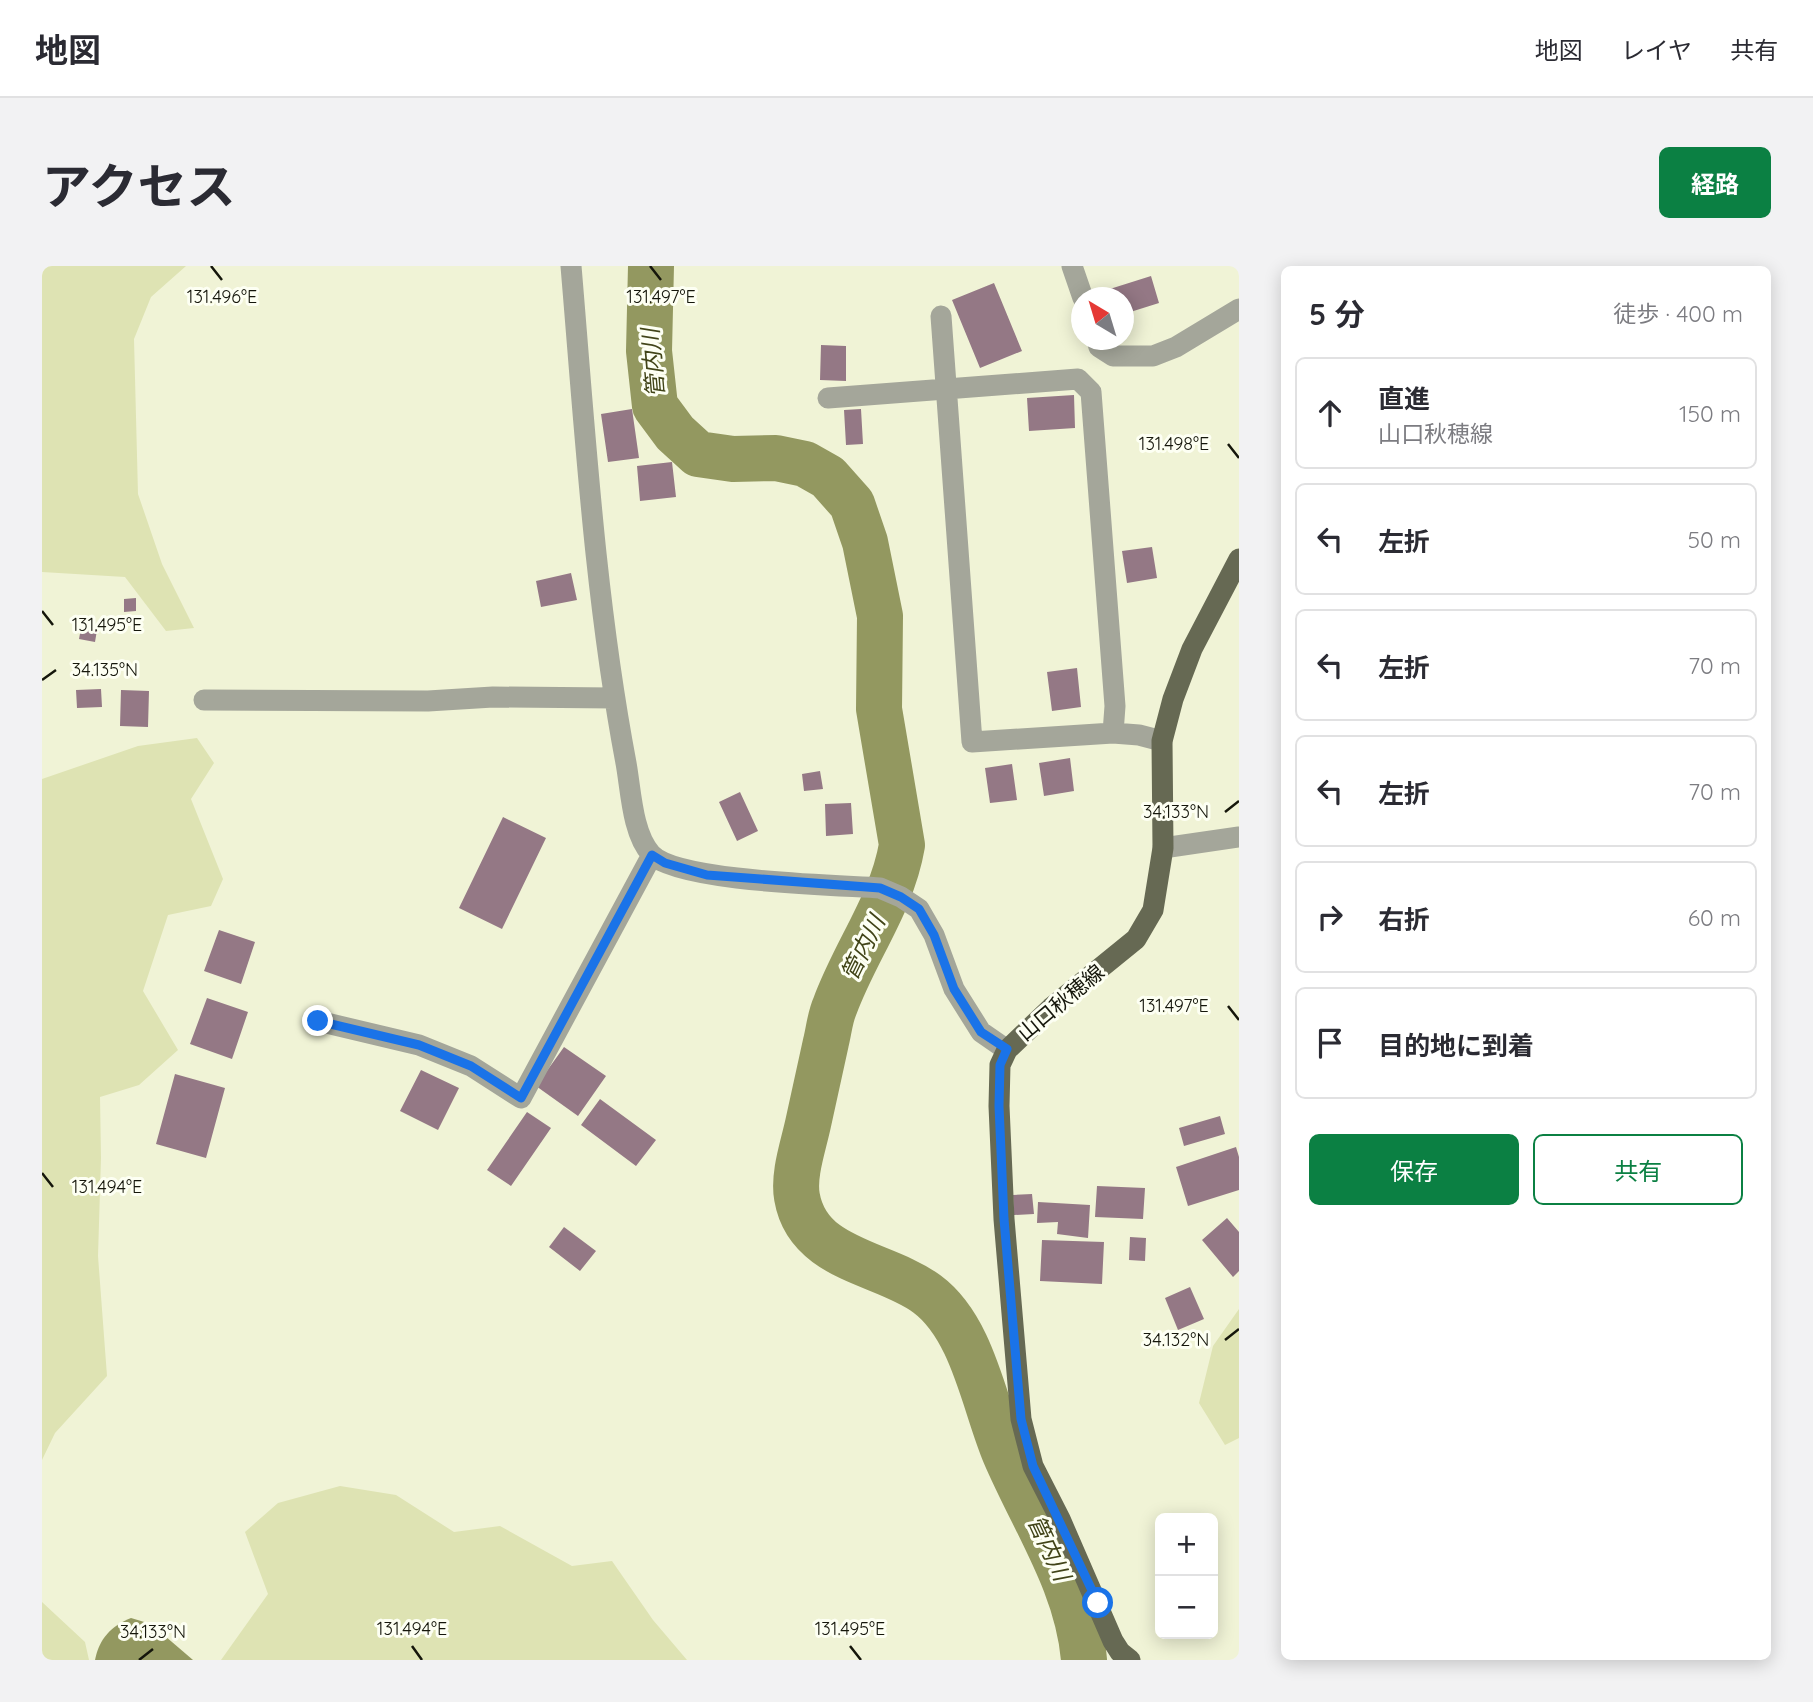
<!DOCTYPE html>
<html lang="ja">
<head>
<meta charset="utf-8">
<style>
	body { margin:0; font-family:Quicksand,"Noto Sans JP",sans-serif; background:#f2f2f3; color:#2b2b33 }
	.controls { position:absolute; right:21px; bottom:21px; display:grid; overflow:hidden; border-radius:10px; box-shadow:0 4px 18px #0003 }
	.controls button { width:63px; height:63px; display:grid; place-items:center; padding:0; border:0; border-bottom:2px solid #e1e1e2; background:#fff; color:#2b2b33; font:35px sans-serif }
	.compass { position:absolute; left:1029px; top:21px; width:63px; height:63px; border-radius:50%; background:#fff; box-shadow:0 4px 18px #0003; rotate:322deg }
	.stop { position:absolute; width:21px; height:21px; margin:-16px; border:5px solid #1a73e8; border-radius:50%; background:#fff }
	.stop.end { background:#1a73e8; border-color:#fff; box-shadow:0 2px 7px #0008 }
	.list { margin:0; padding:0; list-style:none }
	h2 { display:flex; justify-content:space-between; align-items:center; height:91px; margin:0; padding:0 28px; font-size:30px }
	h2 small { font-size:23px; font-weight:400; color:#7c7c81 }
	.list li { display:grid; grid-template-columns:46px 1fr auto; gap:21px; align-items:center; box-sizing:border-box; height:112px; margin:0 14px 14px; padding:0 14px; border:2px solid #e1e1e2; border-radius:10px }
	.list b { display:block; font-size:26px; white-space:nowrap }
	.list p { margin:0; font-size:23px; white-space:nowrap; color:#7c7c81 }
	.list em { font-size:23px; font-style:normal; color:#7c7c81 }
	.actions { display:flex; gap:14px; padding:21px 28px }
	.actions a { flex:1; padding:16px 0; border:2px solid #0b8043; border-radius:10px; text-align:center; font-size:24px; color:#0b8043 }
	.actions .main { background:#0b8043; color:#fff }
	.icon { flex:none; width:38px; height:38px; fill:none; stroke:currentColor; stroke-width:2; stroke-linecap:round; stroke-linejoin:round }
	.map { position:relative; flex:none; width:1197px; height:1394px; overflow:hidden; border-radius:10px }
	header { display:flex; align-items:center; gap:42px; box-sizing:border-box; height:98px; padding:0 35px; background:#fff; border-bottom:2px solid #e1e1e2 }
	header strong { font-size:33px }
	nav { display:flex; gap:38px; margin-inline-start:auto; font-size:24px }
	.intro { display:flex; align-items:center; justify-content:space-between; box-sizing:border-box; height:168px; padding:0 42px }
	h1 { margin:0; font-size:49px }
	.button { padding:18px 32px; border-radius:10px; background:#0b8043; color:#fff; font-size:24px; font-weight:700 }
	main { display:flex; gap:42px; padding:0 42px }
	aside { flex:1; background:#fff; border-radius:10px; box-shadow:0 4px 18px #0003 }
	.map>svg:first-child { display:block }
</style>
</head>
<body>
<header>
<strong>地図</strong>
<nav><a>地図</a><a>レイヤ</a><a>共有</a></nav>
</header>
<div class="intro"><h1>アクセス</h1><a class="button">経路</a></div>
<main>
<div class="map">
<svg width="1197" height="1394" viewBox="0 0 1197 1394">
	<rect width="100%" height="100%" fill="#f0f3d6"/>
	<path fill="#dee3b3" d="M 0,0 L 144,0 L 109,31 L 92,73 L 96,228 L 120,298 L 152,362 L 124,365 L 83,311 L 0,306 Z
		M 155,472 L 172,497 L 149,533 L 181,613 L 169,640 L 126,649 L 101,725 L 136,784 L 97,819 L 58,831 L 59,892 L 56,990 L 65,1110 L 13,1167 L 0,1194 L 0,513 L 96,480 Z
		M 1197,1043 L 1197,1172 L 1183,1179 L 1157,1137 L 1171,1080 Z
		M 298,1220 L 354,1229 L 412,1266 L 458,1260 L 530,1300 L 570,1295 L 611,1354 L 645,1394 L 179,1394 L 226,1328 L 203,1266 L 236,1237 Z
		M 0,1336 L 43,1376 L 47,1394 L 0,1394 Z"/>
	<path fill="#939860" d="M 89,1352 L 109,1358 L 151,1394 L 53,1394 C 57,1373 69,1360 89,1352 Z"/>
	<g fill="none" stroke-linecap="round" stroke-linejoin="round">
		<path stroke="#939860" stroke-width="46" d="M 609,0 L 607,85 L 613,140 L 633,167 L 656,188 L 691,193 L 734,192 L 763,198 L 786,211 L 810,238 L 823,276 L 838,350 L 837,443 L 860,579 C 850,638 813,685 793,740 C 788,751 787,764 784,776 C 778,803 772,831 766,858 C 761,881 751,909 755,931 C 766,995 842,996 885,1028 C 931,1062 942,1138 963,1188 C 992,1256 1036,1319 1042,1394"/>
	</g>
	<path fill="#947885" d="M 1109,10 L 1117,37 L 1082,48 L 1082,32 L 1053,32 L 1052,28 Z
		M 952,17 L 980,85 L 938,102 L 910,34 Z
		M 779,79 L 804,80 L 804,115 L 778,114 Z
		M 1032,129 L 1033,162 L 987,165 L 985,132 Z
		M 590,143 L 597,192 L 566,196 L 559,148 Z
		M 819,143 L 821,178 L 804,179 L 802,144 Z
		M 630,196 L 634,231 L 598,235 L 595,200 Z
		M 1110,281 L 1115,312 L 1085,317 L 1080,285 Z
		M 529,307 L 535,334 L 499,341 L 494,315 Z
		M 94,332 L 94,345 L 82,346 L 82,333 Z
		M 39,362 L 55,364 L 53,376 L 37,373 Z
		M 1035,402 L 1039,441 L 1010,445 L 1005,406 Z
		M 59,423 L 60,441 L 35,442 L 34,424 Z
		M 79,424 L 107,425 L 106,461 L 78,460 Z
		M 1028,492 L 1032,525 L 1002,530 L 997,497 Z
		M 970,498 L 975,534 L 948,537 L 943,502 Z
		M 778,505 L 781,523 L 762,525 L 760,508 Z
		M 698,526 L 716,565 L 695,575 L 677,536 Z
		M 809,537 L 811,568 L 784,570 L 783,538 Z
		M 461,551 L 504,572 L 460,663 L 417,642 Z
		M 177,664 L 213,676 L 199,718 L 162,705 Z
		M 165,732 L 206,746 L 190,793 L 148,778 Z
		M 522,781 L 564,810 L 536,850 L 494,820 Z
		M 379,804 L 417,822 L 396,864 L 358,845 Z
		M 133,808 L 183,822 L 164,892 L 114,878 Z
		M 558,833 L 614,874 L 594,900 L 539,859 Z
		M 485,846 L 509,862 L 469,920 L 445,904 Z
		M 1178,850 L 1183,868 L 1142,880 L 1137,862 Z
		M 1194,881 L 1197,891 L 1197,924 L 1146,940 L 1134,901 Z
		M 1055,920 L 1103,922 L 1101,953 L 1053,951 Z
		M 990,928 L 992,948 L 972,949 L 971,929 Z
		M 996,936 L 1048,939 L 1046,972 L 1015,968 L 1016,956 L 995,957 Z
		M 1185,952 L 1197,966 L 1197,1005 L 1191,1011 L 1160,974 Z
		M 522,961 L 554,985 L 538,1005 L 507,981 Z
		M 1088,971 L 1104,972 L 1103,995 L 1087,994 Z
		M 1000,974 L 1062,976 L 1060,1018 L 998,1015 Z
		M 1148,1021 L 1162,1053 L 1136,1064 L 1123,1032 Z"/>
	<g fill="none" stroke-linecap="round" stroke-linejoin="round">
		<path stroke="#a4a69a" stroke-width="21" d="M 529,0 C 543,166 553,333 584,497 C 589,524 590,567 609,588 C 635,616 794,619 838,622 L 859,631 L 877,643 L 892,669 L 912,723 L 939,766 L 965,784
			M 1030,0 L 1041,32
			M 899,50 L 930,476 L 1071,467
			M 1055,74 L 1057,81 L 1071,90 L 1111,90 L 1134,81 L 1197,43
			M 786,132 L 1036,113 L 1049,126 L 1073,440 L 1071,467 L 1097,469 L 1120,475
			M 162,434 L 386,435 L 451,431 L 572,432
			M 1121,582 L 1197,571
			M 276,755 L 377,779 L 429,800 L 479,832 L 610,589"/>
		<path stroke="#666953" stroke-width="21" d="M 1088,1394 L 1078,1386 L 1071,1375 L 1018,1253 L 991,1200 L 979,1153 L 962,953 L 957,840 L 958,799 L 965,784 L 1009,742 L 1094,673 L 1111,644 L 1121,582 L 1120,475 L 1131,433 L 1150,383 L 1197,293"/>
	</g>
	<g fill="none" stroke-linecap="round" stroke-linejoin="round">
		<path stroke="#1a73e8" stroke-width="9" d="M 276,755 L 377,779 L 429,800 L 479,832 L 610,589 L 623,597 L 665,609 L 838,622 L 859,631 L 877,643 L 892,669 L 912,723 L 939,766 L 965,783 L 958,799 L 957,840 L 962,953 L 979,1153 L 991,1200 L 1056,1337"/>
	</g>
	<path fill="none" stroke="#15160b" stroke-width="2.5" d="M 169,0 L 180,14M 608,0 L 619,14M 1186,178 L 1197,192M 0,345 L 11,359M 0,414 L 14,404M 1183,546 L 1197,535M 1186,740 L 1197,754M 0,907 L 11,921M 1183,1074 L 1197,1063M 370,1380 L 380,1394M 808,1380 L 819,1394M 97,1394 L 111,1383"/>
	<g text-anchor="middle" stroke-width="6" stroke-linejoin="round" paint-order="stroke">
		<g font-size="21" fill="#15160b" stroke="#fdfff3">
			<text transform="translate(1019 737) rotate(-40)" y="7">山口秋穂線</text>
		</g>
		<g font-size="23" font-style="italic" fill="#414418" stroke="#fdfff3">
			<text transform="translate(611 97) rotate(-95)" y="8">管内川</text>
			<text transform="translate(821 682) rotate(-64)" y="8">管内川</text>
			<text transform="translate(1007 1282) rotate(65)" y="8">管内川</text>
		</g>
	</g>
	<g font-size="18" text-anchor="middle" fill="#15160b" stroke="#fdfff3" stroke-width="6" stroke-linejoin="round" paint-order="stroke">
		<text x="180" y="37">131.496°E</text>
		<text x="619" y="37">131.497°E</text>
		<text x="1132" y="184">131.498°E</text>
		<text x="65" y="365">131.495°E</text>
		<text x="63" y="410">34.135°N</text>
		<text x="1134" y="552">34.133°N</text>
		<text x="1132" y="746">131.497°E</text>
		<text x="65" y="927">131.494°E</text>
		<text x="1134" y="1080">34.132°N</text>
		<text x="370" y="1369">131.494°E</text>
		<text x="808" y="1369">131.495°E</text>
		<text x="111" y="1372">34.133°N</text>
	</g>
</svg>
<div class="controls">
<button>+</button>
<button>−</button>
</div>
<svg class="compass" viewBox="-18 -18 36 36"><path d="M0-13l5 13h-10z" fill="#e53935"/><path d="M0 13l5-13h-10z" fill="#7c7c81"/></svg>
<div class="stop" style="left:1056px;top:1337px"></div>
<div class="stop end" style="left:276px;top:755px"></div>
</div>
<aside>
<h2>5 分<small>徒歩 · 400 m</small></h2>
<ul class="list">
<li><svg class="icon" aria-label="ahead" viewBox="0 0 24 24"><path d="M12 20V5M6 11l6-6 6 6"/></svg><div><b>直進</b><p>山口秋穂線</p></div><em>150 m</em></li>
<li><svg class="icon" aria-label="left" viewBox="0 0 24 24"><path d="M17 20v-9H6M10 6l-5 5 5 5"/></svg><div><b>左折</b></div><em>50 m</em></li>
<li><svg class="icon" aria-label="left" viewBox="0 0 24 24"><path d="M17 20v-9H6M10 6l-5 5 5 5"/></svg><div><b>左折</b></div><em>70 m</em></li>
<li><svg class="icon" aria-label="left" viewBox="0 0 24 24"><path d="M17 20v-9H6M10 6l-5 5 5 5"/></svg><div><b>左折</b></div><em>70 m</em></li>
<li><svg class="icon" aria-label="right" viewBox="0 0 24 24"><path d="M7 20v-9h11M14 6l5 5-5 5"/></svg><div><b>右折</b></div><em>60 m</em></li>
<li><svg class="icon" aria-label="arrive" viewBox="0 0 24 24"><path d="M6 21V4h12l-3 4 3 4H6"/></svg><div><b>目的地に到着</b></div></li>
</ul>
<div class="actions"><a class="main">保存</a><a>共有</a></div>
</aside>
</main>
</body>
</html>
